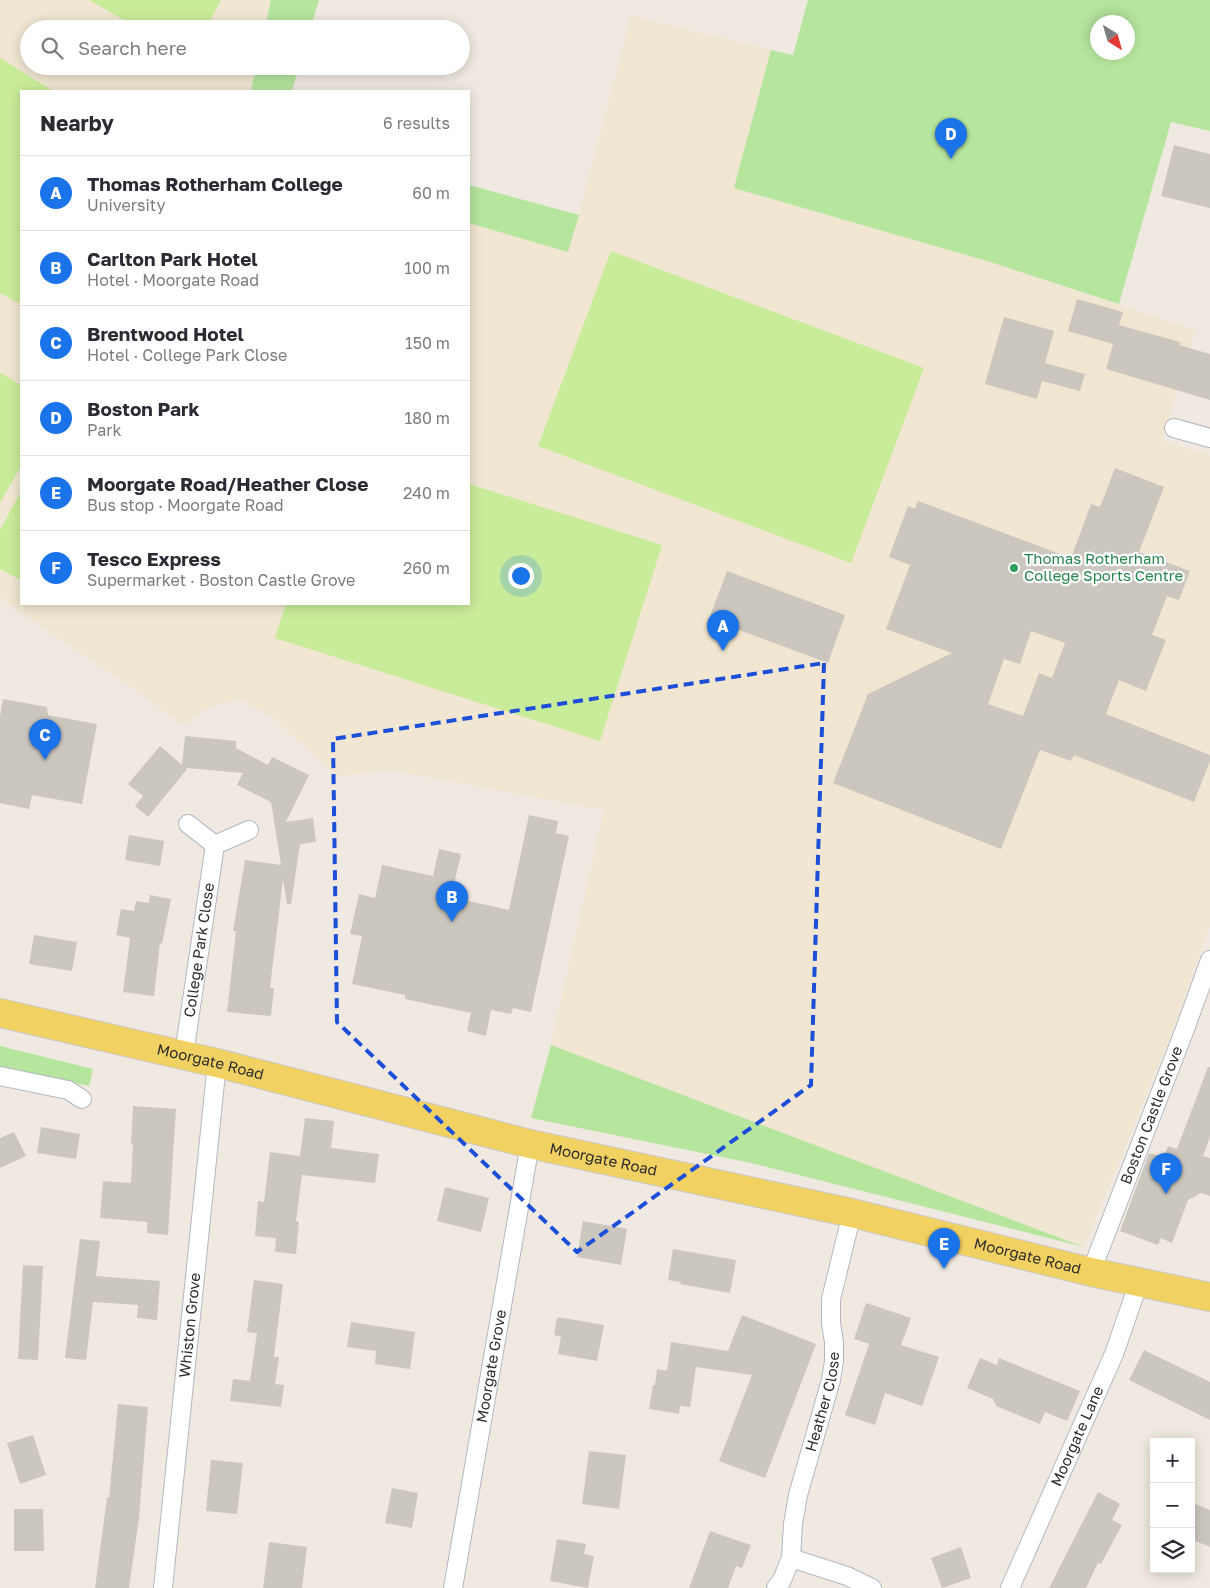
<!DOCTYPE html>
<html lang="en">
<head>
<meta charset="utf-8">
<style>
	body { margin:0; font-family:"Golos Text",sans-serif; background:#f7f7f7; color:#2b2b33 }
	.controls { position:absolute; right:15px; bottom:15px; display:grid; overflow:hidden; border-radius:0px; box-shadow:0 2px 12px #0003 }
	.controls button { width:45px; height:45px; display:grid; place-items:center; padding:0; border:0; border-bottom:1px solid #e1e1e2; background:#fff; color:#2b2b33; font:25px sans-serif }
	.compass { position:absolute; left:1090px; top:15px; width:45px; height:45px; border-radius:50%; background:#fff; box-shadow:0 2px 12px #0003; rotate:143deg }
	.you { position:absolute; left:520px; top:575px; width:18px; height:18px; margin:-12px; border:4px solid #fff; border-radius:50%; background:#1a73e8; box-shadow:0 0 0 8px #1a73e833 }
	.badge { display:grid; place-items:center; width:32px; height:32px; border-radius:50%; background:#1a73e8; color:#fff; font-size:16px; font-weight:700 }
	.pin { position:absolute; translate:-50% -41px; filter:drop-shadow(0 1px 2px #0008) }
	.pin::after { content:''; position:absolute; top:26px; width:18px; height:15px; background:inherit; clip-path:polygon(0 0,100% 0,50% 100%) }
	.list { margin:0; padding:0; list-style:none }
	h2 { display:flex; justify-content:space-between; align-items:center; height:65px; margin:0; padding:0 20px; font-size:21px }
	h2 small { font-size:16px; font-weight:400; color:#7c7c81 }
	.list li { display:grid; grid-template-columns:32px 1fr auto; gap:15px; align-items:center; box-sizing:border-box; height:75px; padding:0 20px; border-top:1px solid #e1e1e2 }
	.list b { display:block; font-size:19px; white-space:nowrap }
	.list p { margin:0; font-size:16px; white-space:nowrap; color:#7c7c81 }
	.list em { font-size:16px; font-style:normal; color:#7c7c81 }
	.icon { flex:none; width:28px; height:28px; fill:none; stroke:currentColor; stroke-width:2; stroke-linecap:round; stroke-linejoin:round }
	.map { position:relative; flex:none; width:1210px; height:1588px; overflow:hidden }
	.search { position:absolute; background:#fff; box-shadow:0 2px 12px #0003; left:20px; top:20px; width:450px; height:55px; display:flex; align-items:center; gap:12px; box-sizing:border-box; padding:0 18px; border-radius:28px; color:#7c7c81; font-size:19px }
	.panel { position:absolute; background:#fff; box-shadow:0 2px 12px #0003; left:20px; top:90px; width:450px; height:515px; border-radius:0px }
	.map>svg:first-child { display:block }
</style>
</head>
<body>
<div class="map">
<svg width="1210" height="1588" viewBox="0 0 1210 1588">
	<rect width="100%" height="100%" fill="#efe9e1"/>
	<path fill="#f0e6d1" d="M 0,0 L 271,0 L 265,29 L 29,29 L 29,66 L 256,66 L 251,91 L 21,91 L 21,604 L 469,604 L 469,223 L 568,252 L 579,215 L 631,16 L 771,50 L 734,188 L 987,261 L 1195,330 L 1162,441 L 1210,455 L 1210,925 L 1176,1022 L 1084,1247 L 551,1045 L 604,810 L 391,770 L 337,776 L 271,716 L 240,699 L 208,707 L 183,725 L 134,689 L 0,598 Z"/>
	<path fill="#b6e59e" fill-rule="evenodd" d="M 271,0 L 319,0 L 310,29 L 265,29 Z
		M 808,0 L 1210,0 L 1210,131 L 1171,122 L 1119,304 L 987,261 L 734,188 L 771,50 L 793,55 ZM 1098,22 L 1128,22 L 1128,52 L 1098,52 Z
		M 256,66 L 299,66 L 292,91 L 251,91 Z
		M 469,185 L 579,215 L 568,252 L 469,223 Z
		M 551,1045 L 1084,1247 L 751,1163 L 531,1118 Z
		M 0,1046 L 93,1069 L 89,1086 L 0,1067 Z"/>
	<path fill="#c9ec9a" d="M 89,0 L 221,0 L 206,29 L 140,29 Z
		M 0,58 L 53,91 L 21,91 L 21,298 L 18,303 L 0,293 Z
		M 611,251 L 924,368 L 851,563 L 538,446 Z
		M 0,373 L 21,385 L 21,466 L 0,503 Z
		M 469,484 L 662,545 L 600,741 L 275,638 L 286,604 L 469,604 Z
		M 21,491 L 21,580 L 0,569 L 0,530 Z"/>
	<path fill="#cbc7bf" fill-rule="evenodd" d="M 1174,145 L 1210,154 L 1210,208 L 1161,196 Z
		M 1077,299 L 1123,312 L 1119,325 L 1180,342 L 1179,345 L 1210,354 L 1210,400 L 1106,369 L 1113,344 L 1068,331 Z
		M 1004,317 L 1054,331 L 1045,363 L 1085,374 L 1080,391 L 1042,381 L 1037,399 L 985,384 Z
		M 1115,468 L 1164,487 L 1139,552 L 1190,571 L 1179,600 L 1167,596 L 1152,635 L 1166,640 L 1146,691 L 1119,680 L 1106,714 L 1210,755 L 1210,761 L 1194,802 L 1074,755 L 1071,761 L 1040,750 L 1001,849 L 833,783 L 868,694 L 952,653 L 886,629 L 910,565 L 889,557 L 908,506 L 915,509 L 918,501 L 1071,558 L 1091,504 L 1100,507 ZM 1031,631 L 1065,643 L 1052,678 L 1039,673 L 1023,716 L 988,704 L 1004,659 L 1020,664 Z
		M 727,571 L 845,615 L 828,663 L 709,619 Z
		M 3,699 L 47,707 L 48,715 L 97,724 L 82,804 L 32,795 L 29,809 L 0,803 L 0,716 Z
		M 185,736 L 236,741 L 236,748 L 268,765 L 272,757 L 309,775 L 286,822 L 313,818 L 316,842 L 300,844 L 291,904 L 287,904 L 283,879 L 270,988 L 274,988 L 271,1016 L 227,1012 L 236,931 L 233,931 L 245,860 L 281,865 L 271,802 L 237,785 L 243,773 L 186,768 L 187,769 L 148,817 L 135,806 L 143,796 L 128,784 L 160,746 L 182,765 Z
		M 529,815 L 558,821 L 556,833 L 569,836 L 531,1012 L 513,1008 L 511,1014 L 491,1010 L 486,1036 L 467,1031 L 471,1013 L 405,999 L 405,995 L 352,984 L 362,936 L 350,934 L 359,894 L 375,898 L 382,865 L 433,876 L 439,849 L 461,854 L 451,897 L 509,910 Z
		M 129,835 L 164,841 L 160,866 L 125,860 Z
		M 150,895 L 171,899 L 162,944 L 160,943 L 154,996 L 123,992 L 130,938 L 116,935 L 121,909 L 134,911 L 136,901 L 149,903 Z
		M 34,935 L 77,942 L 72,971 L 29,964 Z
		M 1208,1067 L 1210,1067 L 1210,1137 L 1203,1156 L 1210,1158 L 1210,1196 L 1201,1193 L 1188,1200 L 1172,1243 L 1161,1238 L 1158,1245 L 1120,1231 L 1149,1153 L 1164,1157 L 1168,1146 L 1177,1149 Z
		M 133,1106 L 176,1109 L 168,1235 L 147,1233 L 147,1222 L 100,1218 L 103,1181 L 131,1183 L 133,1144 L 131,1144 Z
		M 305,1118 L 334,1121 L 331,1148 L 379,1154 L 375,1183 L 302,1175 L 296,1221 L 299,1222 L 296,1254 L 275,1252 L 276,1238 L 255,1236 L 258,1201 L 264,1202 L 270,1152 L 300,1156 Z
		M 41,1127 L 80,1134 L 76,1159 L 37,1153 Z
		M 14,1132 L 26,1156 L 0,1168 L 0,1138 Z
		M 445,1187 L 489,1198 L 481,1232 L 437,1221 Z
		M 583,1221 L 627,1229 L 621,1265 L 577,1257 Z
		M 80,1239 L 100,1241 L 96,1276 L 160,1281 L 157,1320 L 137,1318 L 138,1305 L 93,1302 L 86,1360 L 65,1358 Z
		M 673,1249 L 736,1260 L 730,1293 L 680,1284 L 681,1282 L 668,1280 Z
		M 23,1265 L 43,1266 L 38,1360 L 18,1359 Z
		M 254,1280 L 283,1284 L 274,1357 L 279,1357 L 275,1384 L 284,1385 L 281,1407 L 230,1401 L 233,1379 L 250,1381 L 257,1333 L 247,1332 Z
		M 866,1303 L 911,1318 L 901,1345 L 939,1357 L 922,1406 L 885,1393 L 875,1425 L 845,1415 L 869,1344 L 854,1339 Z
		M 742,1315 L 816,1344 L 765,1478 L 719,1461 L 752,1375 L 696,1367 L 690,1407 L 680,1406 L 679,1414 L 649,1409 L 653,1385 L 655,1385 L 657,1369 L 667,1371 L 671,1342 L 728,1351 Z
		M 557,1317 L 604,1325 L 597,1361 L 558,1354 L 561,1337 L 554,1335 Z
		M 351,1322 L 415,1332 L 410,1369 L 375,1364 L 376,1351 L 347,1347 Z
		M 1144,1350 L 1210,1382 L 1210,1420 L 1129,1380 Z
		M 980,1358 L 997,1365 L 999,1358 L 1080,1391 L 1067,1421 L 1045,1412 L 1040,1424 L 996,1406 L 993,1399 L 967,1388 Z
		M 118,1404 L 148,1407 L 139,1518 L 129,1588 L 95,1588 L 107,1497 L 109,1498 Z
		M 33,1435 L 46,1475 L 20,1484 L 7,1443 Z
		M 589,1451 L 626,1455 L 619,1509 L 582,1504 Z
		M 211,1460 L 243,1463 L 237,1514 L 206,1511 Z
		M 392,1488 L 418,1493 L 412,1528 L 385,1523 Z
		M 1098,1492 L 1120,1504 L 1112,1520 L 1122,1525 L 1101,1564 L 1098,1563 L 1086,1588 L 1049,1588 Z
		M 1191,1502 L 1210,1510 L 1210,1547 L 1191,1539 Z
		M 14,1509 L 43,1509 L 44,1551 L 14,1551 Z
		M 710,1531 L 751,1545 L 742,1568 L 736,1566 L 728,1588 L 689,1588 Z
		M 557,1539 L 586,1544 L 584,1554 L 594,1556 L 588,1588 L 550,1581 Z
		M 269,1542 L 307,1547 L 302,1588 L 263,1588 Z
		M 961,1547 L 971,1578 L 942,1588 L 931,1558 Z"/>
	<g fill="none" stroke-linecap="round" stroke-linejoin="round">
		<defs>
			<g id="minor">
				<path d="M 1174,428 L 1210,438"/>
				<path d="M 188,824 L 215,845 L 249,830"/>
				<path id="s1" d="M 184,1054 L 215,845"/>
				<path d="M 0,1076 L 68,1090 L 82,1099"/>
				<path id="s2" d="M 1091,1272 L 1185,1029 L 1210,960"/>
				<path d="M 791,1558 L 847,1576 L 872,1588"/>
				<path id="s3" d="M 163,1588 L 217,1063"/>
				<path id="s4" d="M 453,1588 L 530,1144"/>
				<path id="s5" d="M 776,1588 L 782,1580 L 791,1558 L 793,1524 L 798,1495 L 831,1380 L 834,1361 L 834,1342 L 831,1323 L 831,1299 L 852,1213"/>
				<path id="s6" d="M 1010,1588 L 1114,1354 L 1139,1282"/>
			</g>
			<g id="primary">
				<path id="s7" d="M 0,1013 L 217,1063 L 530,1144 L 852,1213 L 1091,1272 L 1210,1297"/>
			</g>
		</defs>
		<use href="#minor" stroke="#b4b7c1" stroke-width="20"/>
		<use href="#primary" stroke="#c9c9c9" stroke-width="30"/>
		<use href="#minor" stroke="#fff" stroke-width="18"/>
		<use href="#primary" stroke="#f2d163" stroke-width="28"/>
	</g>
	<path fill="none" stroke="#1d4ed8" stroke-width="4" stroke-dasharray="10 6" stroke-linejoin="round" d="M 824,663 L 811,1085 L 577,1252 L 337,1022 L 333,739 Z"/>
	<circle fill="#2e9e5b" stroke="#fff" stroke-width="2" cx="1014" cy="568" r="5"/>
	<g text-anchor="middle" stroke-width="4.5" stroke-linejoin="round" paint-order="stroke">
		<g font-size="15" fill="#27864d" stroke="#fff" text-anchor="start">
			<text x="1024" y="564">Thomas Rotherham<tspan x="1024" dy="17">College Sports Centre</tspan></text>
		</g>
		<g font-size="15" fill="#2e2e2e" stroke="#fff">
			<text dy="5" stroke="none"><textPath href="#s1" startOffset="105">College Park Close</textPath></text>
			<text dy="5" stroke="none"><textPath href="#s7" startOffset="216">Moorgate Road</textPath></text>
			<text dy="5" stroke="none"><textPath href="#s2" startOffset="168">Boston Castle Grove</textPath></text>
			<text dy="5" stroke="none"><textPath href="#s7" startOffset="621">Moorgate Road</textPath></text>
			<text dy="5" stroke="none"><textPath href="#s7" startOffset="1056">Moorgate Road</textPath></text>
			<text dy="5" stroke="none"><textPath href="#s3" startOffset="264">Whiston Grove</textPath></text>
			<text dy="5" stroke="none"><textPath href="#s4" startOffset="225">Moorgate Grove</textPath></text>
			<text dy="5" stroke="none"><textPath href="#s5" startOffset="194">Heather Close</textPath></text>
			<text dy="5" stroke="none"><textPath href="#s6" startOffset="166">Moorgate Lane</textPath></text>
		</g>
	</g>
</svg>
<div class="controls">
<button>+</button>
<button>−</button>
<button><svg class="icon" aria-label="layers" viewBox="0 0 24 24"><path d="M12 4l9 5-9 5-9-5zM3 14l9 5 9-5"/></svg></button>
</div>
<svg class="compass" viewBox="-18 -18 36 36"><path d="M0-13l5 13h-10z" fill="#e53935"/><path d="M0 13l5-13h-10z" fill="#7c7c81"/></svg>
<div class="you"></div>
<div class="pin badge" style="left:723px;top:651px">A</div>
<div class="pin badge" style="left:452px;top:922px">B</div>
<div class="pin badge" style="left:45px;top:760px">C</div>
<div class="pin badge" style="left:951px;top:159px">D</div>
<div class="pin badge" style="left:944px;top:1269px">E</div>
<div class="pin badge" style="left:1166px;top:1194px">F</div>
<div class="search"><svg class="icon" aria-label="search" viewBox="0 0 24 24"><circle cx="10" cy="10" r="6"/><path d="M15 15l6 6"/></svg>Search here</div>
<section class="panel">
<h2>Nearby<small>6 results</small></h2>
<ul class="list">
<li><span class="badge">A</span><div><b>Thomas Rotherham College</b><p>University</p></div><em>60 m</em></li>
<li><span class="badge">B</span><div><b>Carlton Park Hotel</b><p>Hotel · Moorgate Road</p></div><em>100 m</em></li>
<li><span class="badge">C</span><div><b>Brentwood Hotel</b><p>Hotel · College Park Close</p></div><em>150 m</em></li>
<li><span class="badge">D</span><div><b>Boston Park</b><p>Park</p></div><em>180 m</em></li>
<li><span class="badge">E</span><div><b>Moorgate Road/Heather Close</b><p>Bus stop · Moorgate Road</p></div><em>240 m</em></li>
<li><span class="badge">F</span><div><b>Tesco Express</b><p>Supermarket · Boston Castle Grove</p></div><em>260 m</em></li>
</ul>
</section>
</div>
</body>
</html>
